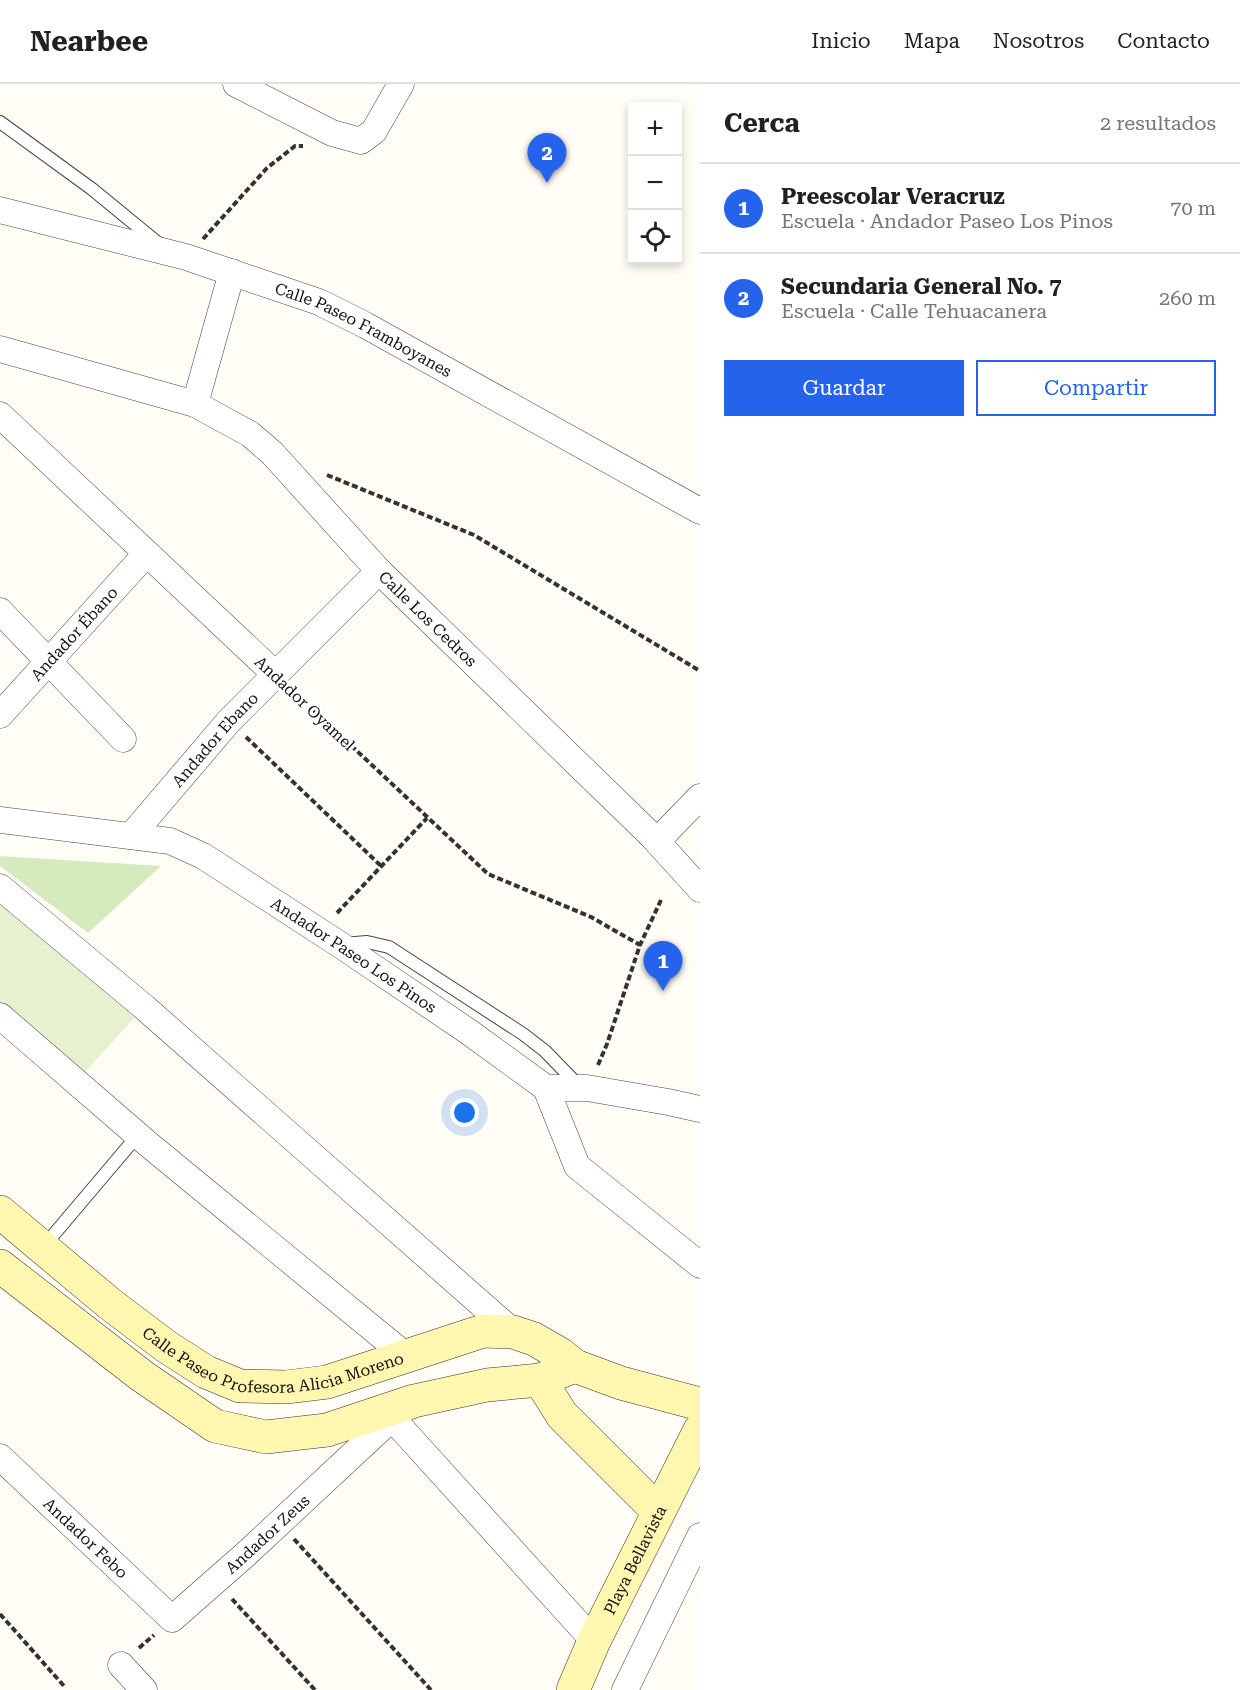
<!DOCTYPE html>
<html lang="es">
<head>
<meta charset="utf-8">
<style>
	body { margin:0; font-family:"Roboto Serif",serif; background:#f6f6f6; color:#202124 }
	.controls { position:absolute; right:18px; top:18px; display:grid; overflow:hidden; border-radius:0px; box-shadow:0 3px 9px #0003 }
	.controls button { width:54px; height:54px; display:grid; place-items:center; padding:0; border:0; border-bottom:2px solid #e0e0e0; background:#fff; color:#202124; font:30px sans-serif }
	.you { position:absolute; left:465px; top:1029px; width:21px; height:21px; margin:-15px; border:4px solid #fff; border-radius:50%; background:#1a73e8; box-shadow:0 0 0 9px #1a73e833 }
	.badge { display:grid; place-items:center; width:39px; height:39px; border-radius:50%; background:#2563eb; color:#fff; font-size:20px; font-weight:700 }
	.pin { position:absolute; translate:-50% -50px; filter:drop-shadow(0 2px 3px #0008) }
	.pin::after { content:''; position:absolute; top:32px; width:21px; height:18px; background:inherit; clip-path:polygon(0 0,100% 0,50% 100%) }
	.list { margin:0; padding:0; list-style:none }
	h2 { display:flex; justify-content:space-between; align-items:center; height:78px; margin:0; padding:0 24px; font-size:26px }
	h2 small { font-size:20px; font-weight:400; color:#757577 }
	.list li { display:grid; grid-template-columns:39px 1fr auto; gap:18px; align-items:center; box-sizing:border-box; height:90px; padding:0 24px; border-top:2px solid #e0e0e0 }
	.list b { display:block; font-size:22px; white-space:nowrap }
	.list p { margin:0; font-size:20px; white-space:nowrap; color:#757577 }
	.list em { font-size:20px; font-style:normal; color:#757577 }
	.actions { display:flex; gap:12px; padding:18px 24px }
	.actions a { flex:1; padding:14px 0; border:2px solid #2563eb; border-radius:0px; text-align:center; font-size:21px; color:#2563eb }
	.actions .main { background:#2563eb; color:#fff }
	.icon { flex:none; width:33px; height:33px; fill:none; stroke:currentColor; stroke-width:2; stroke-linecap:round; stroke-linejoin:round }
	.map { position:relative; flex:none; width:700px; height:1606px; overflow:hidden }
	header { display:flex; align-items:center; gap:36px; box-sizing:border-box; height:84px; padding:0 30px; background:#fff; border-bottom:2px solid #e0e0e0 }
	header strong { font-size:28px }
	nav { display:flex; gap:33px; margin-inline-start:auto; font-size:21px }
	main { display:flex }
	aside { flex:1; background:#fff }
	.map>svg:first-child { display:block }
</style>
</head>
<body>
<header>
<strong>Nearbee</strong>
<nav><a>Inicio</a><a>Mapa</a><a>Nosotros</a><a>Contacto</a></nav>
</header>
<main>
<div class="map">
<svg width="700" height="1606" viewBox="0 0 700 1606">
	<rect width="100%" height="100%" fill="#fffdf5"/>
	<path fill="#d5ebbd" d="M 0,772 L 161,782 L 88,849 L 0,782 Z"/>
	<path fill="#e6f2cf" d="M 0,803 L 144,923 L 77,997 L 0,932 Z"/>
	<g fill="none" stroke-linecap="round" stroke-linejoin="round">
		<defs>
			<path id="lane" d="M 0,38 L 92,105 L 159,160
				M 343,860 L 367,858 L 389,863 L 523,950 L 545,967 L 579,1002
				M 44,1162 L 138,1051"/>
			<g id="street">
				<path d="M 236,0 L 332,49 L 361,57 L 374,47 L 401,0"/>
				<path id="s1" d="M 0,126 L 186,173 L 319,218 L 365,241 L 700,427"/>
				<path id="s2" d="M 0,265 L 195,320 L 250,350 L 272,369 L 379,487 L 657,757 L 700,713"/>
				<path d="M 195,320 L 232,188"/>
				<path d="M 0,331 L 275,590"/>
				<path d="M 0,527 L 123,655"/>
				<path id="s3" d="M 0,631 L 146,470"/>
				<path id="s4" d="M 0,736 L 170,757 L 203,772 L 339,860 L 469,948 L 546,1004 L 587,1004 L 668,1018 L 700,1025"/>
				<path d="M 651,751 L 700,805"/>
				<path id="s5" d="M 131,752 L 229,637 L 379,487"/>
				<path d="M 0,803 L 144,923 L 513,1248"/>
				<path d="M 0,932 L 148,1060 L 406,1272"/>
				<path d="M 546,1004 L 577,1082 L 700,1181"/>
				<path d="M 392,1334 L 594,1557"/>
				<path id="s6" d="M 0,1373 L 172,1535 L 246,1470 L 392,1334 L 407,1323"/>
				<path d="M 121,1581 L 144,1606"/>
				<path d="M 625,1606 L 700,1452"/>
			</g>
			<g id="secondary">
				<path id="s7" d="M 0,1128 L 110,1220 L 167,1263 L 206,1288 L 240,1302 L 286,1303 L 327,1298 L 483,1247 L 513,1248 L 534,1255 L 560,1270 L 575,1282 L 621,1299 L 700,1320"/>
				<path d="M 0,1182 L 142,1292 L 215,1342 L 266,1353 L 327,1346 L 414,1317 L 487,1301 L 540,1296 L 575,1282"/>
				<path d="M 540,1296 L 562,1331 L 658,1427"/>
				<path id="s8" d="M 573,1606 L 594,1557 L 700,1346"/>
			</g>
		</defs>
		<use href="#lane" stroke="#444" stroke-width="14"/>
		<use href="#street" stroke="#444" stroke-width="27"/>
		<use href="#secondary" stroke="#333" stroke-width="34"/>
		<path stroke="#333" stroke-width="4" stroke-dasharray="6 3" stroke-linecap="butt" d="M 203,155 L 267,84 L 295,62 L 303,62
			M 327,391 L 474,451 L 700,587
			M 292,606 L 488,790 L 591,833 L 640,861
			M 246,653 L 380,781
			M 337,829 L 427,734
			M 598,981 L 607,960 L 640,861 L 661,816
			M 294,1455 L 431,1606
			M 232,1515 L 315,1606
			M 0,1530 L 64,1602
			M 139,1564 L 154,1551"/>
		<use href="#lane" stroke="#fff" stroke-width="12"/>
		<use href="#street" stroke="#fff" stroke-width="26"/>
		<use href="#secondary" stroke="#fff6b0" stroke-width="33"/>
	</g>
	<g text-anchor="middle" stroke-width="6" stroke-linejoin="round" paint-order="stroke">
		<g font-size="16" fill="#111" stroke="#fff">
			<text dy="6" stroke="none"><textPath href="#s1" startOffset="384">Calle Paseo Framboyanes</textPath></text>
			<text dy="6" stroke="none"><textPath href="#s2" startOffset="522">Calle Los Cedros</textPath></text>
			<text dy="6" stroke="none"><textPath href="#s3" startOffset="110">Andador Ébano</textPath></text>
			<text transform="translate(305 619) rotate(43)" y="6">Andador Oyamel</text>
			<text dy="6" stroke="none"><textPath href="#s5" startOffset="128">Andador Ebano</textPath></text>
			<text dy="6" stroke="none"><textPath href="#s4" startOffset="388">Andador Paseo Los Pinos</textPath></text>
			<text dy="6" stroke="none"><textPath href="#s7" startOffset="326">Calle Paseo Profesora Alicia Moreno</textPath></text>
			<text dy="6" stroke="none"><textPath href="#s6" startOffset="364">Andador Zeus</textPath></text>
			<text dy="6" stroke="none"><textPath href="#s6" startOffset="118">Andador Febo</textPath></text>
			<text dy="6" stroke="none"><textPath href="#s8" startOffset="144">Playa Bellavista</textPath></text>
		</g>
	</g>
</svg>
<div class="controls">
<button>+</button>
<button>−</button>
<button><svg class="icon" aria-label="locate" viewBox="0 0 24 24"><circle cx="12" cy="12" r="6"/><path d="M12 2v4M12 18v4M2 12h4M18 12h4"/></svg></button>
</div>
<div class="you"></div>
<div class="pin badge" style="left:663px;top:907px">1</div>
<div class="pin badge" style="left:547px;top:99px">2</div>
</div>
<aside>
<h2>Cerca<small>2 resultados</small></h2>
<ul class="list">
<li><span class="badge">1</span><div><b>Preescolar Veracruz</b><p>Escuela · Andador Paseo Los Pinos</p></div><em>70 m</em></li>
<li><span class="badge">2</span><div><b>Secundaria General No. 7</b><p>Escuela · Calle Tehuacanera</p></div><em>260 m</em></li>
</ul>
<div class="actions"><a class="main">Guardar</a><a>Compartir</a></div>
</aside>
</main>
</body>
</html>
